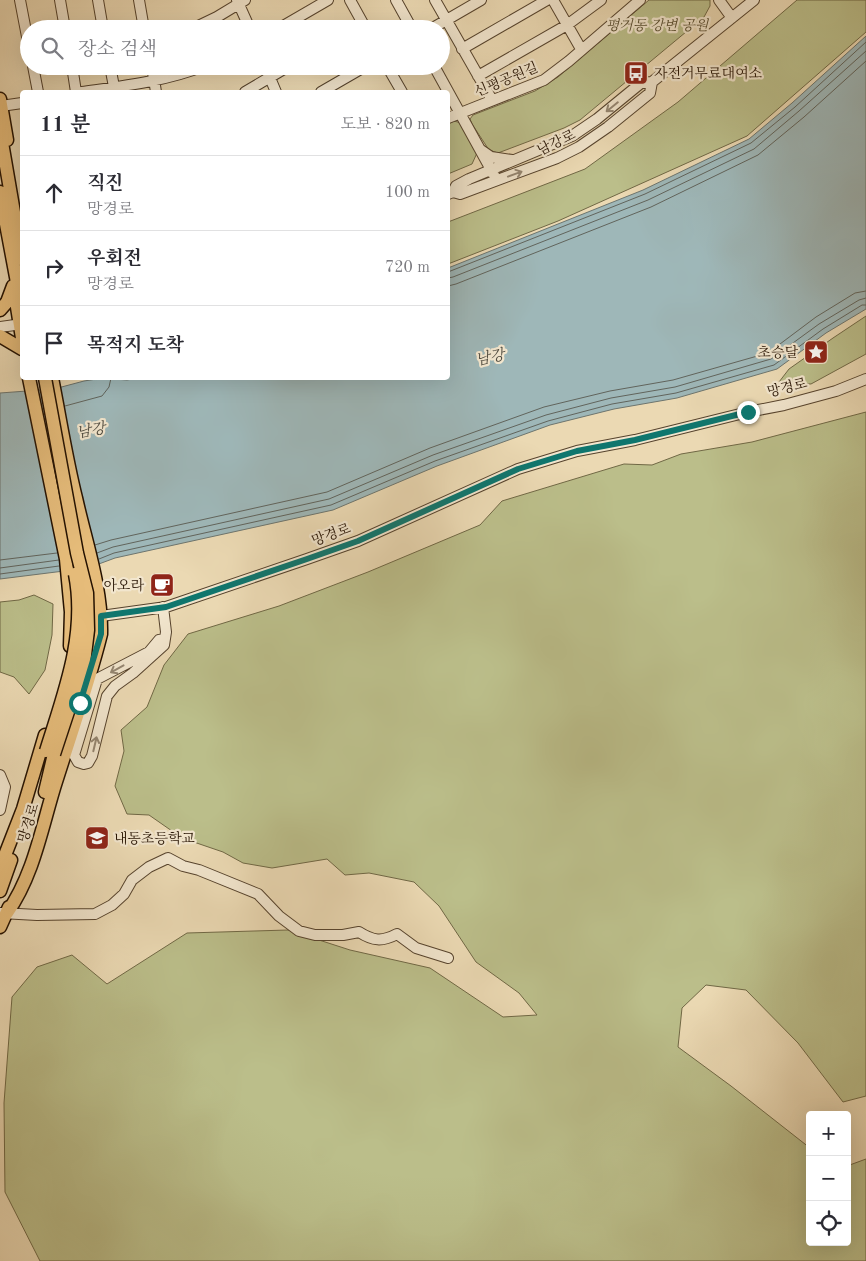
<!DOCTYPE html>
<html lang="ko">
<head>
<meta charset="utf-8">
<style>
	body { margin:0; font-family:"Old Standard TT","Noto Serif KR",serif; background:#f7f7f7; color:#2b2b33 }
	.controls { position:absolute; right:15px; bottom:15px; display:grid; overflow:hidden; border-radius:5px; box-shadow:0 5px 20px #0002 }
	.controls button { width:45px; height:45px; display:grid; place-items:center; padding:0; border:0; border-bottom:1px solid #e1e1e2; background:#fff; color:#2b2b33; font:25px sans-serif }
	.stop { position:absolute; width:15px; height:15px; margin:-11px; border:4px solid #0f766e; border-radius:50%; background:#fff }
	.stop.end { background:#0f766e; border-color:#fff; box-shadow:0 1px 5px #0008 }
	.list { margin:0; padding:0; list-style:none }
	h2 { display:flex; justify-content:space-between; align-items:center; height:65px; margin:0; padding:0 20px; font-size:21px }
	h2 small { font-size:16px; font-weight:400; color:#7c7c81 }
	.list li { display:grid; grid-template-columns:32px 1fr auto; gap:15px; align-items:center; box-sizing:border-box; height:75px; padding:0 20px; border-top:1px solid #e1e1e2 }
	.list b { display:block; font-size:19px; white-space:nowrap }
	.list p { margin:0; font-size:16px; white-space:nowrap; color:#7c7c81 }
	.list em { font-size:16px; font-style:normal; color:#7c7c81 }
	.icon { flex:none; width:28px; height:28px; fill:none; stroke:currentColor; stroke-width:2; stroke-linecap:round; stroke-linejoin:round }
	.map { position:relative; flex:none; width:866px; height:1261px; overflow:hidden }
	.search { position:absolute; background:#fff; box-shadow:0 5px 20px #0002; left:20px; top:20px; width:430px; height:55px; display:flex; align-items:center; gap:12px; box-sizing:border-box; padding:0 18px; border-radius:28px; color:#7c7c81; font-size:19px }
	.panel { position:absolute; background:#fff; box-shadow:0 5px 20px #0002; left:20px; top:90px; width:430px; height:290px; border-radius:5px }
	.map>svg:first-child { display:block }
</style>
</head>
<body>
<div class="map">
<svg width="866" height="1261" viewBox="0 0 866 1261">
	<rect width="100%" height="100%" fill="#ebd9b3"/>
	<filter id="stains"><feTurbulence type="fractalNoise" baseFrequency=".004" numOctaves="4"/><feColorMatrix values="0 0 0 0 .2 0 0 0 0 .09 0 0 0 0 .02 0 0 0 .5 -.17"/></filter>
	<radialGradient id="worn" r=".72"><stop offset=".6" stop-color="#630" stop-opacity="0"/><stop offset="1" stop-color="#630" stop-opacity=".3"/></radialGradient>
	<path fill="#bbbe8a" stroke="#706845" d="M 649,0 L 710,0 L 710,6 L 704,17 L 580,120 L 564,128 L 498,153 L 489,150 L 472,124 L 470,119 L 473,115 L 535,91 L 558,77 Z
		M 797,0 L 866,0 L 866,32 L 747,136 L 558,221 L 448,264 L 448,222 L 585,169 L 678,102 Z
		M 454,121 L 461,123 L 477,153 L 472,164 L 448,174 L 448,124 Z
		M 866,316 L 866,354 L 811,384 L 779,382 L 789,369 L 833,338 Z
		M 866,412 L 866,1096 L 843,1102 L 798,1043 L 746,990 L 706,985 L 682,1008 L 678,1047 L 731,1086 L 810,1148 L 810,1242 L 847,1242 L 847,1166 L 866,1159 L 866,1261 L 40,1261 L 5,1192 L 4,1103 L 12,997 L 37,967 L 72,955 L 107,984 L 187,933 L 288,930 L 350,950 L 430,968 L 503,1017 L 537,1015 L 519,993 L 476,962 L 439,906 L 414,882 L 369,873 L 345,875 L 327,859 L 272,868 L 243,863 L 223,852 L 182,838 L 149,815 L 127,814 L 115,786 L 124,751 L 121,730 L 147,707 L 164,665 L 188,634 L 279,606 L 368,572 L 480,525 L 502,501 L 624,464 L 652,465 L 681,454 L 752,442 Z
		M 34,595 L 53,604 L 52,635 L 45,670 L 29,694 L 14,677 L 0,672 L 0,602 L 19,600 Z"/>
	<path fill="#9eb7b8" stroke="#6d756e" d="M 866,36 L 866,309 L 826,333 L 777,369 L 677,398 L 614,409 L 550,425 L 437,466 L 333,510 L 115,558 L 88,568 L 0,579 L 0,393 L 54,389 L 84,381 L 103,378 L 127,380 L 138,378 L 448,378 L 448,268 L 643,190 L 749,139 L 792,103 Z"/>
	<g fill="none" stroke-linecap="round" stroke-linejoin="round">
		<path stroke="#61645c" stroke-width="1" d="M 448,272 L 645,194 L 751,143 L 795,107 L 866,42
			M 448,278 L 453,277 L 648,200 L 754,149 L 799,111 L 866,51
			M 448,286 L 456,284 L 651,207 L 758,155 L 804,117 L 866,61
			M 65,406 L 102,396 L 109,387 L 111,378
			M 95,545 L 111,540 L 327,492 L 430,448 L 544,407 L 610,391 L 673,380 L 768,353 L 816,317 L 855,293 L 866,291
			M 97,553 L 113,547 L 329,499 L 433,455 L 546,415 L 611,398 L 675,387 L 771,359 L 819,324 L 859,300 L 866,298
			M 99,559 L 114,553 L 331,505 L 435,461 L 548,421 L 612,404 L 676,393 L 774,365 L 823,329 L 862,305 L 866,305
			M 0,560 L 57,553
			M 0,568 L 59,560
			M 0,574 L 59,566"/>
		<defs>
			<path id="minor" d="M 20,0 L 29,47
				M 60,0 L 65,29
				M 98,0 L 103,29
				M 139,0 L 144,29
				M 237,0 L 250,29
				M 350,0 L 366,29
				M 396,0 L 412,29
				M 435,0 L 492,100
				M 553,0 L 581,49
				M 719,0 L 732,18
				M 192,29 L 217,17 L 245,0
				M 278,29 L 328,0
				M 431,29 L 481,0
				M 462,49 L 547,0
				M 33,66 L 38,92
				M 72,66 L 76,92
				M 110,66 L 115,92
				M 152,66 L 156,92
				M 265,66 L 276,92
				M 387,66 L 402,92
				M 434,66 L 494,175
				M 478,76 L 567,25 L 601,0
				M 82,92 C 123,86 166,81 204,66
				M 245,92 L 289,66
				M 321,92 L 366,66
				M 1,106 L 22,103
				M 448,118 L 544,80 L 569,61 L 640,0
				M 481,150 L 491,157 L 512,160
				M 453,192 L 460,194 L 557,158 L 579,147 L 608,127 L 650,93 L 652,82
				M 448,194 L 453,192 L 456,186 L 469,179 L 572,136 L 597,119 L 641,83 L 652,82 L 754,0
				M 0,327 L 22,324
				M 163,607 L 166,632 L 164,645 L 133,673 L 115,686 L 107,696 L 92,756 L 88,763 L 84,764 L 78,762 L 74,755 L 97,679 L 149,652 L 159,640 L 164,639
				M 101,616 L 166,607 L 307,559 L 358,541 L 518,469 L 577,451 L 635,440 L 748,412 L 784,405 L 836,391 L 866,379
				M 0,775 L 5,787 L 0,810
				M 1,913 L 37,915 L 95,914 L 112,905 L 124,894 L 132,880 L 149,867 L 168,858 L 183,866 L 199,870 L 258,894 L 279,916 L 299,931 L 315,935 L 343,935 L 359,932 C 373,941 382,942 397,934 L 416,948 L 448,958"/>
			<path id="major" d="M 0,99 L 7,140
				M 0,131 L 22,259
				M 0,192 L 22,309
				M 16,301 L 22,338
				M 0,310 L 7,302 L 13,286
				M 0,336 L 22,349
				M 29,378 L 66,559 L 71,612 L 70,646
				M 45,792 L 54,754
				M 0,868 L 23,809 L 45,735
				M 0,891 L 11,860
				M 7,913 C 33,876 41,831 54,788 C 70,737 88,686 101,634 C 102,588 86,543 76,498 C 66,458 60,418 52,378
				M 0,927 L 9,907"/>
		</defs>
		<use href="#minor" stroke="#56432d" stroke-width="12"/>
		<use href="#major" stroke="#241100" stroke-width="15"/>
		<use href="#minor" stroke="#f2e6ce" stroke-width="10"/>
		<use href="#major" stroke="#e6bc7a" stroke-width="12"/>
		<defs>
			<path id="major-bridge" d="M 45,378 L 77,553 L 87,593 L 88,630 L 84,663 L 54,754
				M 46,751 C 64,693 87,635 75,574"/>
		</defs>
		<use href="#major-bridge" stroke="#241100" stroke-width="15" stroke-linecap="butt"/>
		<use href="#major-bridge" stroke="#e6bc7a" stroke-width="12"/>
	</g>
	<defs><path id="oneway-shaft" d="M-6 0H5M1.5-3L5.5 0L1.5 3" fill="none" stroke-width="1.6" stroke-linecap="round" stroke-linejoin="round" transform="scale(1.25)"/></defs>
	<g stroke="#958671">
		<use href="#oneway-shaft" transform="translate(612 107) rotate(141)"/>
		<use href="#oneway-shaft" transform="translate(515 174) rotate(-20)"/>
		<use href="#oneway-shaft" transform="translate(117 669) rotate(151)"/>
		<use href="#oneway-shaft" transform="translate(95 744) rotate(-77)"/>
	</g>
	<g fill="none" stroke-linecap="round" stroke-linejoin="round">
		<path stroke="#0f766e" stroke-width="6" d="M 80,703 L 101,634 L 101,616 L 166,607 L 307,559 L 358,541 L 518,469 L 577,451 L 635,440 L 748,412"/>
	</g>
	<defs>
		<symbol id="bus-square" viewBox="-11 -11 22 22"><rect x="-9" y="-9" width="18" height="18" rx="4" fill="#8f2418" stroke="#f2e6ce"/><path d="M-5-6H5V4H4V6H2V4H-2V6H-4V4H-5ZM-3.5-4V0h7V-4ZM-3.5 1.2v1.5H-2V1.2ZM2 1.2v1.5H3.5V1.2Z" fill="#fff"/></symbol>
		<symbol id="sight-square" viewBox="-11 -11 22 22"><rect x="-9" y="-9" width="18" height="18" rx="4" fill="#8f2418" stroke="#f2e6ce"/><path d="M0-6L1.8-2.2L6-1.7L2.9 1.2L3.7 5.4L0 3.3L-3.7 5.4L-2.9 1.2L-6-1.7L-1.8-2.2Z" fill="#fff"/></symbol>
		<symbol id="cafe-square" viewBox="-11 -11 22 22"><rect x="-9" y="-9" width="18" height="18" rx="4" fill="#8f2418" stroke="#f2e6ce"/><path d="M-5.5-4.5H6V0H3Q3 3.5 0 3.5H-2.5Q-5.5 3.5-5.5 0ZM3-3.2v2h1.7v-2ZM-6 4.5H4V6H-6Z" fill="#fff"/></symbol>
		<symbol id="school-square" viewBox="-11 -11 22 22"><rect x="-9" y="-9" width="18" height="18" rx="4" fill="#8f2418" stroke="#f2e6ce"/><path d="M0-5L7-2L0 1L-7-2ZM-4 1L0 2.5L4 1V4Q0 6-4 4Z" fill="#fff"/></symbol>
	</defs>
	<g fill-rule="evenodd">
		<use href="#bus-square" x="622" y="59" width="28" height="28"/>
		<use href="#sight-square" x="802" y="338" width="28" height="28"/>
		<use href="#cafe-square" x="148" y="571" width="28" height="28"/>
		<use href="#school-square" x="83" y="824" width="28" height="28"/>
	</g>
	<g text-anchor="middle" stroke-width="4.5" stroke-linejoin="round" paint-order="stroke">
		<g font-size="14" font-style="italic" fill="#594e30" stroke="#f2e6ce">
			<text x="657" y="30">평거동 강변 공원</text>
		</g>
		<g font-size="14" fill="#241100" stroke="#f2e6ce" text-anchor="start">
			<text x="654" y="78">자전거무료대여소</text>
			<text x="798" y="357" text-anchor="end">초승달</text>
			<text x="144" y="590" text-anchor="end">아오라</text>
			<text x="114" y="843">내동초등학교</text>
		</g>
		<g font-size="14" fill="#241100" stroke="#f2e6ce">
			<text transform="translate(506 79) rotate(-23)" y="5">신평공원길</text>
			<text transform="translate(556 142) rotate(-26)" y="5">남강로</text>
			<text transform="translate(787 387) rotate(-14)" y="5">망경로</text>
			<text transform="translate(331 534) rotate(-20)" y="5">망경로</text>
			<text transform="translate(28 823) rotate(-73)" y="5">망경로</text>
		</g>
		<g font-size="15" font-style="italic" fill="#4f4b40" stroke="#f2e6ce">
			<text transform="translate(490 357) rotate(-12)" y="5">남강</text>
			<text transform="translate(91 430) rotate(-10)" y="5">남강</text>
		</g>
	</g>
	<rect width="100%" height="100%" filter="url(#stains)"/>
	<rect width="100%" height="100%" fill="url(#worn)"/>
</svg>
<div class="controls">
<button>+</button>
<button>−</button>
<button><svg class="icon" aria-label="locate" viewBox="0 0 24 24"><circle cx="12" cy="12" r="6"/><path d="M12 2v4M12 18v4M2 12h4M18 12h4"/></svg></button>
</div>
<div class="stop" style="left:80px;top:703px"></div>
<div class="stop end" style="left:748px;top:412px"></div>
<div class="search"><svg class="icon" aria-label="search" viewBox="0 0 24 24"><circle cx="10" cy="10" r="6"/><path d="M15 15l6 6"/></svg>장소 검색</div>
<section class="panel">
<h2>11 분<small>도보 · 820 m</small></h2>
<ul class="list">
<li><svg class="icon" aria-label="ahead" viewBox="0 0 24 24"><path d="M12 20V5M6 11l6-6 6 6"/></svg><div><b>직진</b><p>망경로</p></div><em>100 m</em></li>
<li><svg class="icon" aria-label="right" viewBox="0 0 24 24"><path d="M7 20v-9h11M14 6l5 5-5 5"/></svg><div><b>우회전</b><p>망경로</p></div><em>720 m</em></li>
<li><svg class="icon" aria-label="arrive" viewBox="0 0 24 24"><path d="M6 21V4h12l-3 4 3 4H6"/></svg><div><b>목적지 도착</b></div></li>
</ul>
</section>
</div>
</body>
</html>
